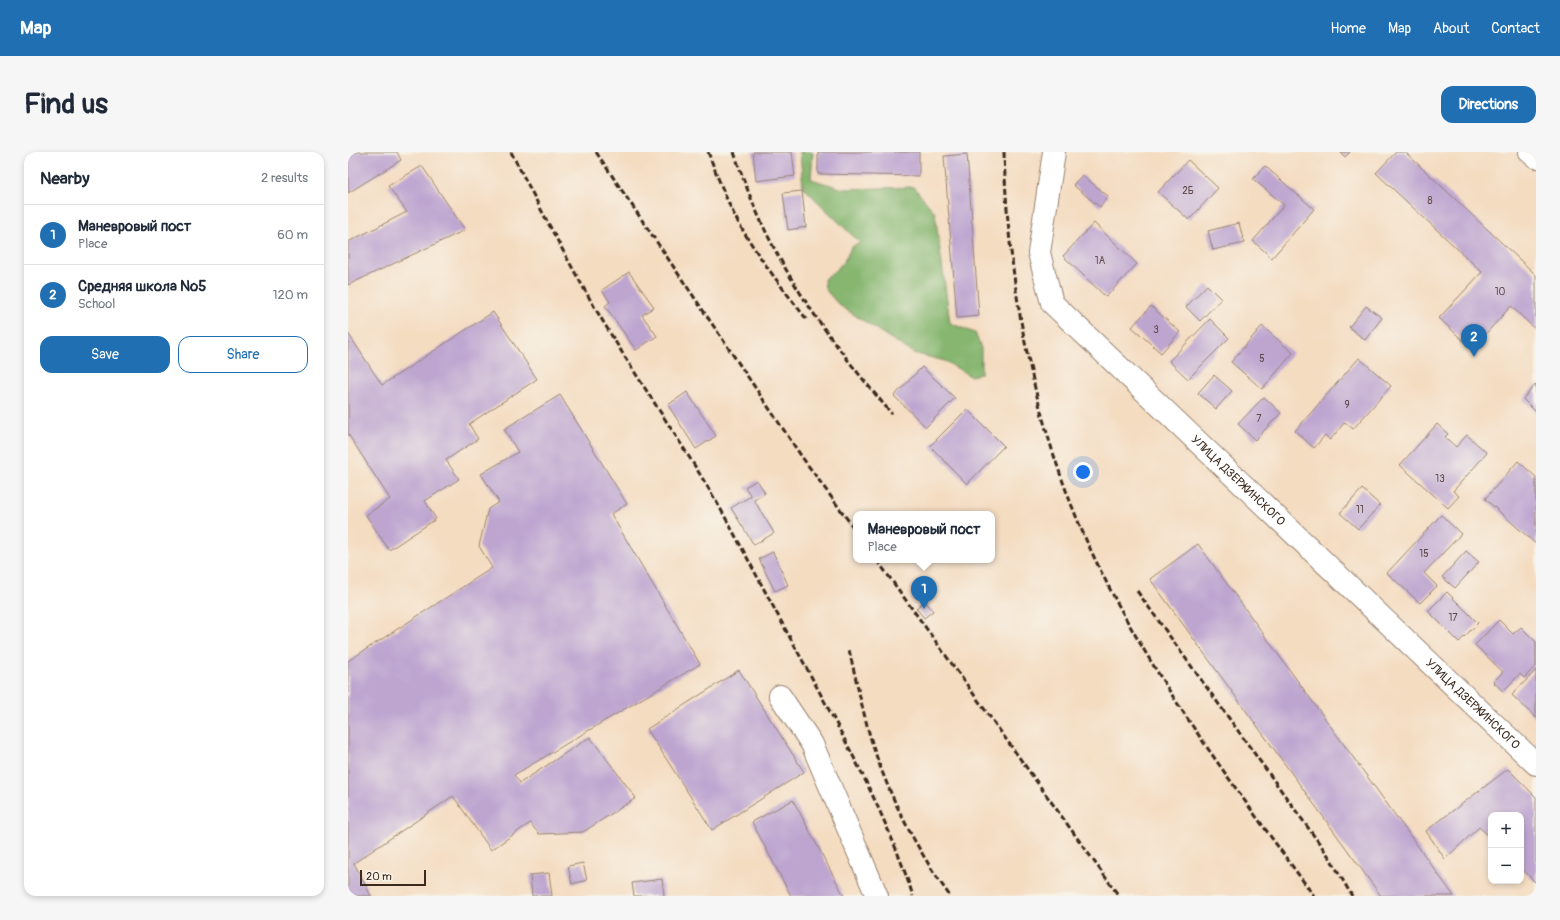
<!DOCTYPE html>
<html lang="en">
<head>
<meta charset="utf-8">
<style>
	body { margin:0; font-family:Pangolin,sans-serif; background:#f6f6f7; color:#1f2937 }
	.controls { position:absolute; right:12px; bottom:12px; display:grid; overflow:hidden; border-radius:8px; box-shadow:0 2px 6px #0003 }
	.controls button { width:36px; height:36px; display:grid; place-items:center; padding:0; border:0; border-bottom:1px solid #e0e1e3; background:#fff; color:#1f2937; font:20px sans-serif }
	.scale { position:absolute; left:12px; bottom:10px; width:66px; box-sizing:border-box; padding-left:4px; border:2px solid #3b2a1e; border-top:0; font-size:11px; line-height:14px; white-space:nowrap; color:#3b2a1e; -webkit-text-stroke:3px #f7f3e8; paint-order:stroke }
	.you { position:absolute; left:735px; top:320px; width:14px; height:14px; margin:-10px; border:3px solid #fff; border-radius:50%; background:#1a73e8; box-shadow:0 0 0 6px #1a73e833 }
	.badge { display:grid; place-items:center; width:26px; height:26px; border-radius:50%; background:#1f6fb2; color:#fff; font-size:13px; font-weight:700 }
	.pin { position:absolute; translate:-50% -33px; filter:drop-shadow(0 1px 2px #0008) }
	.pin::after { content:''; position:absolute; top:21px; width:14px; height:12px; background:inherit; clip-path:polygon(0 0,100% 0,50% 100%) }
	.popup { position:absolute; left:505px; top:359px; width:142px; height:52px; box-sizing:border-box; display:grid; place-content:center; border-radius:8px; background:#fff; filter:drop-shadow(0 1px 3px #0005); font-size:13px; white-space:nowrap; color:#747a83 }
	.popup b { font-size:15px; color:#1f2937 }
	.popup::after { content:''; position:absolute; left:50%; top:100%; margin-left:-8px; border:8px solid transparent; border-top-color:#fff }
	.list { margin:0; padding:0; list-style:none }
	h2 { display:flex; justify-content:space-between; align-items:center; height:52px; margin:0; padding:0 16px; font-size:17px }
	h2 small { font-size:13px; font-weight:400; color:#747a83 }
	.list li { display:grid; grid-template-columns:26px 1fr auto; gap:12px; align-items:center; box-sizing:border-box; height:60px; padding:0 16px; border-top:1px solid #e0e1e3 }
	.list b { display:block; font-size:15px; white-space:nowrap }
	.list p { margin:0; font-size:13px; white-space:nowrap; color:#747a83 }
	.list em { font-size:13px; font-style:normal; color:#747a83 }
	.actions { display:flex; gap:8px; padding:12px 16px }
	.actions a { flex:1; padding:9px 0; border:1px solid #1f6fb2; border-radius:12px; text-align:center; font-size:14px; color:#1f6fb2 }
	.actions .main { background:#1f6fb2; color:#fff }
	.map { position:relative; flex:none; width:1188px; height:744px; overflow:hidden; border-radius:12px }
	header { display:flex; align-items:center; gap:24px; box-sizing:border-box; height:56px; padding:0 20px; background:#1f6fb2; color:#fff }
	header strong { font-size:19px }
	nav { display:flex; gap:22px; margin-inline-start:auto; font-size:14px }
	.intro { display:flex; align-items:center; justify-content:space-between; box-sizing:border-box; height:96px; padding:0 24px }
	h1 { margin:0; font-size:28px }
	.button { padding:10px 18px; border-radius:12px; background:#1f6fb2; color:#fff; font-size:14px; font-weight:700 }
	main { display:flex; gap:24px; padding:0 24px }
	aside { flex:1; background:#fff; border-radius:12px; box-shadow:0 2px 6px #0003 }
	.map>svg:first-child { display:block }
</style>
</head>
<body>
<header>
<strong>Map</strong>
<nav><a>Home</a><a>Map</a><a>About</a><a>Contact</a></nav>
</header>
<div class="intro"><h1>Find us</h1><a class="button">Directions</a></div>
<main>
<aside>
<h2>Nearby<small>2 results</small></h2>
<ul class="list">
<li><span class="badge">1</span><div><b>Маневровый пост</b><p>Place</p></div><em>60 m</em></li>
<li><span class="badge">2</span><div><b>Средняя школа №5</b><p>School</p></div><em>120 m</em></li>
</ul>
<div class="actions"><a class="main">Save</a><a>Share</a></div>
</aside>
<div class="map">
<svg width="1188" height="744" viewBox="0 0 1188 744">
	<rect width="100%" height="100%" fill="#f7f3e8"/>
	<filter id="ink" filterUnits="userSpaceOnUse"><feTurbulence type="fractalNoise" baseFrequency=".025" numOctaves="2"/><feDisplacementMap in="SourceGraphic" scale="8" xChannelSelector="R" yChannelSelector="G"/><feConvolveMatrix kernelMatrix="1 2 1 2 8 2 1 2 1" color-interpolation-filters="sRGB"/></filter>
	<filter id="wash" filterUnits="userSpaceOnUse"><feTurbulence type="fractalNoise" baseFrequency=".012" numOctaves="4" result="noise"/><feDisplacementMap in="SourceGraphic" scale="16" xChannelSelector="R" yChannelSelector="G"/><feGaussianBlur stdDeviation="0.9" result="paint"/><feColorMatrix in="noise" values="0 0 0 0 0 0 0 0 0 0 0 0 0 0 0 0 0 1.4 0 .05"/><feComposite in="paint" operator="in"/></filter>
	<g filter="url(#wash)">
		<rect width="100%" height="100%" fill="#f4dcc1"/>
		<path fill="#86b670" stroke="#607047" d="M 452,0 L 465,0 L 463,27 L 496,37 L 566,35 L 587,61 L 602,171 L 627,181 L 633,196 L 633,222 L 622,224 L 597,209 L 565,201 L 491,153 L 477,137 L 476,127 C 490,117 497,111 503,95 L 512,91 L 455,35 Z"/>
		<g id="blocks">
			<path fill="#bda5d0" d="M 0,0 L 49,0 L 53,8 L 0,41 Z
				M 405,0 L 444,0 L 447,24 L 408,29 Z
				M 470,0 L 571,0 L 571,24 L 470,22 Z
				M 992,0 L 1002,0 L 997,5 Z
				M 1048,0 L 1057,0 L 1188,123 L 1188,178 L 1163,154 L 1124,197 L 1091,166 L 1134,120 L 1028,21 Z
				M 619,2 L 631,164 L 609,166 L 596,4 Z
				M 840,8 L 870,36 L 841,68 L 810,40 Z
				M 74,14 L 117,78 L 0,133 L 0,90 L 59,60 L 40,34 Z
				M 917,14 L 966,57 L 924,106 L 905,89 L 936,53 L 905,27 Z
				M 734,23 L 760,44 L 752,55 L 725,33 Z
				M 454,39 L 458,75 L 440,78 L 435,41 Z
				M 746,71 L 789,112 L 758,145 L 715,104 Z
				M 891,71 L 896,91 L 865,98 L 860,79 Z
				M 281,120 L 306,155 L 294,163 L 309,184 L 288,198 L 257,154 L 262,150 L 254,138 Z
				M 859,133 L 873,147 L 852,169 L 838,155 Z
				M 803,154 L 832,180 L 813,201 L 784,175 Z
				M 1018,154 L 1034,166 L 1017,188 L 1001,175 Z
				M 145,160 L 189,227 L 121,272 L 130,287 L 98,308 L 111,327 L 77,349 L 88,367 L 41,398 L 18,363 L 42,347 L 0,282 L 0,181 L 34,233 Z
				M 862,167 L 881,186 L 840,227 L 821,209 Z
				M 914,174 L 945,201 L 914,237 L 883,210 Z
				M 1011,206 L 1043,234 L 1005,277 L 997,270 L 982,288 L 977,283 L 966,296 L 947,279 Z
				M 574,215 L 607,246 L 578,275 L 546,244 Z
				M 866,223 L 884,239 L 868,257 L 850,241 Z
				M 1188,232 L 1188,260 L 1175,247 Z
				M 339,240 L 368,284 L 348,297 L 320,253 Z
				M 212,243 L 279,352 L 263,362 L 352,512 L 166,623 L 172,631 L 242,585 L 288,646 L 235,680 L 191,682 L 182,671 L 143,698 L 105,644 L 6,711 L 23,744 L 0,744 L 0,509 L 144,416 L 131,394 L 140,357 L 151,350 L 133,322 L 170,300 L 156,277 Z
				M 916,245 L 933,261 L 907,288 L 890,272 Z
				M 619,257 L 656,294 L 619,332 L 582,294 Z
				M 1089,272 L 1100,282 L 1097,285 L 1108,295 L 1119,283 L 1139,301 L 1105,339 L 1111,344 L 1100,356 L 1052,313 Z
				M 1170,309 L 1188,325 L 1188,392 L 1137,347 Z
				M 409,328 L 417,341 L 406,348 L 426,381 L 406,393 L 383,356 L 403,344 L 397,335 Z
				M 1014,337 L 1032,353 L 1010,377 L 992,361 Z
				M 1093,363 L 1113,382 L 1076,421 L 1089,434 L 1072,451 L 1039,421 Z
				M 850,392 L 1106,744 L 1033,744 L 802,427 Z
				M 1118,399 L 1131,410 L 1107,436 L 1094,425 Z
				M 425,400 L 440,433 L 427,439 L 411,407 Z
				M 1099,440 L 1130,471 L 1111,490 L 1080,459 Z
				M 577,449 L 585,459 L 576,466 L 568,456 Z
				M 1151,468 L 1165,482 L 1173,475 L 1188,490 L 1188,514 L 1176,526 L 1172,522 L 1155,539 L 1145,530 L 1155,520 L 1127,493 Z
				M 391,518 L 456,620 L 364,678 L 299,577 Z
				M 1188,518 L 1188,566 L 1164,543 Z
				M 1160,617 L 1188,645 L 1188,731 L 1173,716 L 1173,663 L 1143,663 L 1143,686 L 1131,675 L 1097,707 L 1078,679 Z
				M 445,648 L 496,744 L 443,744 L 404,670 Z
				M 235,711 L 239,728 L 224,732 L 220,714 Z
				M 201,721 L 204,744 L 184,744 L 182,723 Z
				M 314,727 L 316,744 L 286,744 L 284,731 Z"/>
		</g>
	</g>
	<g filter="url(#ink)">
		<use href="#blocks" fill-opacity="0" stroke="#988370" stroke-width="1"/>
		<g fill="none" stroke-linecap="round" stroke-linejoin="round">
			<defs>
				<g id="minor">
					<path id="s1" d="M 706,0 L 691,101 L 704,151 L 1188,612"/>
					<path d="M 1182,0 L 1188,5"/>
					<path d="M 432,544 L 464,592 L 529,744"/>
				</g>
			</defs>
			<use href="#minor" stroke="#988370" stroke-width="24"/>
			<use href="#minor" stroke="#fff" stroke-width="22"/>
			<path stroke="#3b2a1e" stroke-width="3" stroke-dasharray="6 3" stroke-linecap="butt" d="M 163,0 C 191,54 219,108 250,161 C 289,227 334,290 372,356 C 401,408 428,461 457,513 C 497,588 539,663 565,744
				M 248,0 L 454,305 L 508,379
				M 360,0 C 369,23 378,48 390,70 C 410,105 435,137 460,169
				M 386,0 C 399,39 415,78 436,114 C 466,167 504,215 544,262
				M 656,0 C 660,136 687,281 746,405 C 804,527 887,635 966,744
				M 529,408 L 771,744
				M 789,439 L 982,706 L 1004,744
				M 501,498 C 508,527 514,556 522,584 C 538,639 568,697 602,744"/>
		</g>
	</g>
	<g text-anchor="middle" stroke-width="4" stroke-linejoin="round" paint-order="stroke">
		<g font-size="10" fill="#5c494a">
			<text x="840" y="42">2Б</text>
			<text x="1082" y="52">8</text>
			<text x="752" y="112">1А</text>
			<text x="1152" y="143">10</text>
			<text x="808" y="181">3</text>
			<text x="914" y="210">5</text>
			<text x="999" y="256">9</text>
			<text x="911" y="270">7</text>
			<text x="1092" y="330">13</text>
			<text x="1012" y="361">11</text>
			<text x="1076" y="405">15</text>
			<text x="1105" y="469">17</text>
		</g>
		<g font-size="12" fill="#3b2a1e" stroke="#f7f3e8">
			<text dy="4" stroke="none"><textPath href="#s1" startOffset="411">УЛИЦА ДЗЕРЖИНСКОГО</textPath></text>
			<text dy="4" stroke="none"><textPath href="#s1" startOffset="735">УЛИЦА ДЗЕРЖИНСКОГО</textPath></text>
		</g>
	</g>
</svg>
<div class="controls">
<button>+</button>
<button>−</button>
</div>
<div class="scale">20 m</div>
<div class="you"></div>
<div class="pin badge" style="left:576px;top:457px">1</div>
<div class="popup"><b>Маневровый пост</b>Place</div>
<div class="pin badge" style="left:1126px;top:205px">2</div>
</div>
</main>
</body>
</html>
